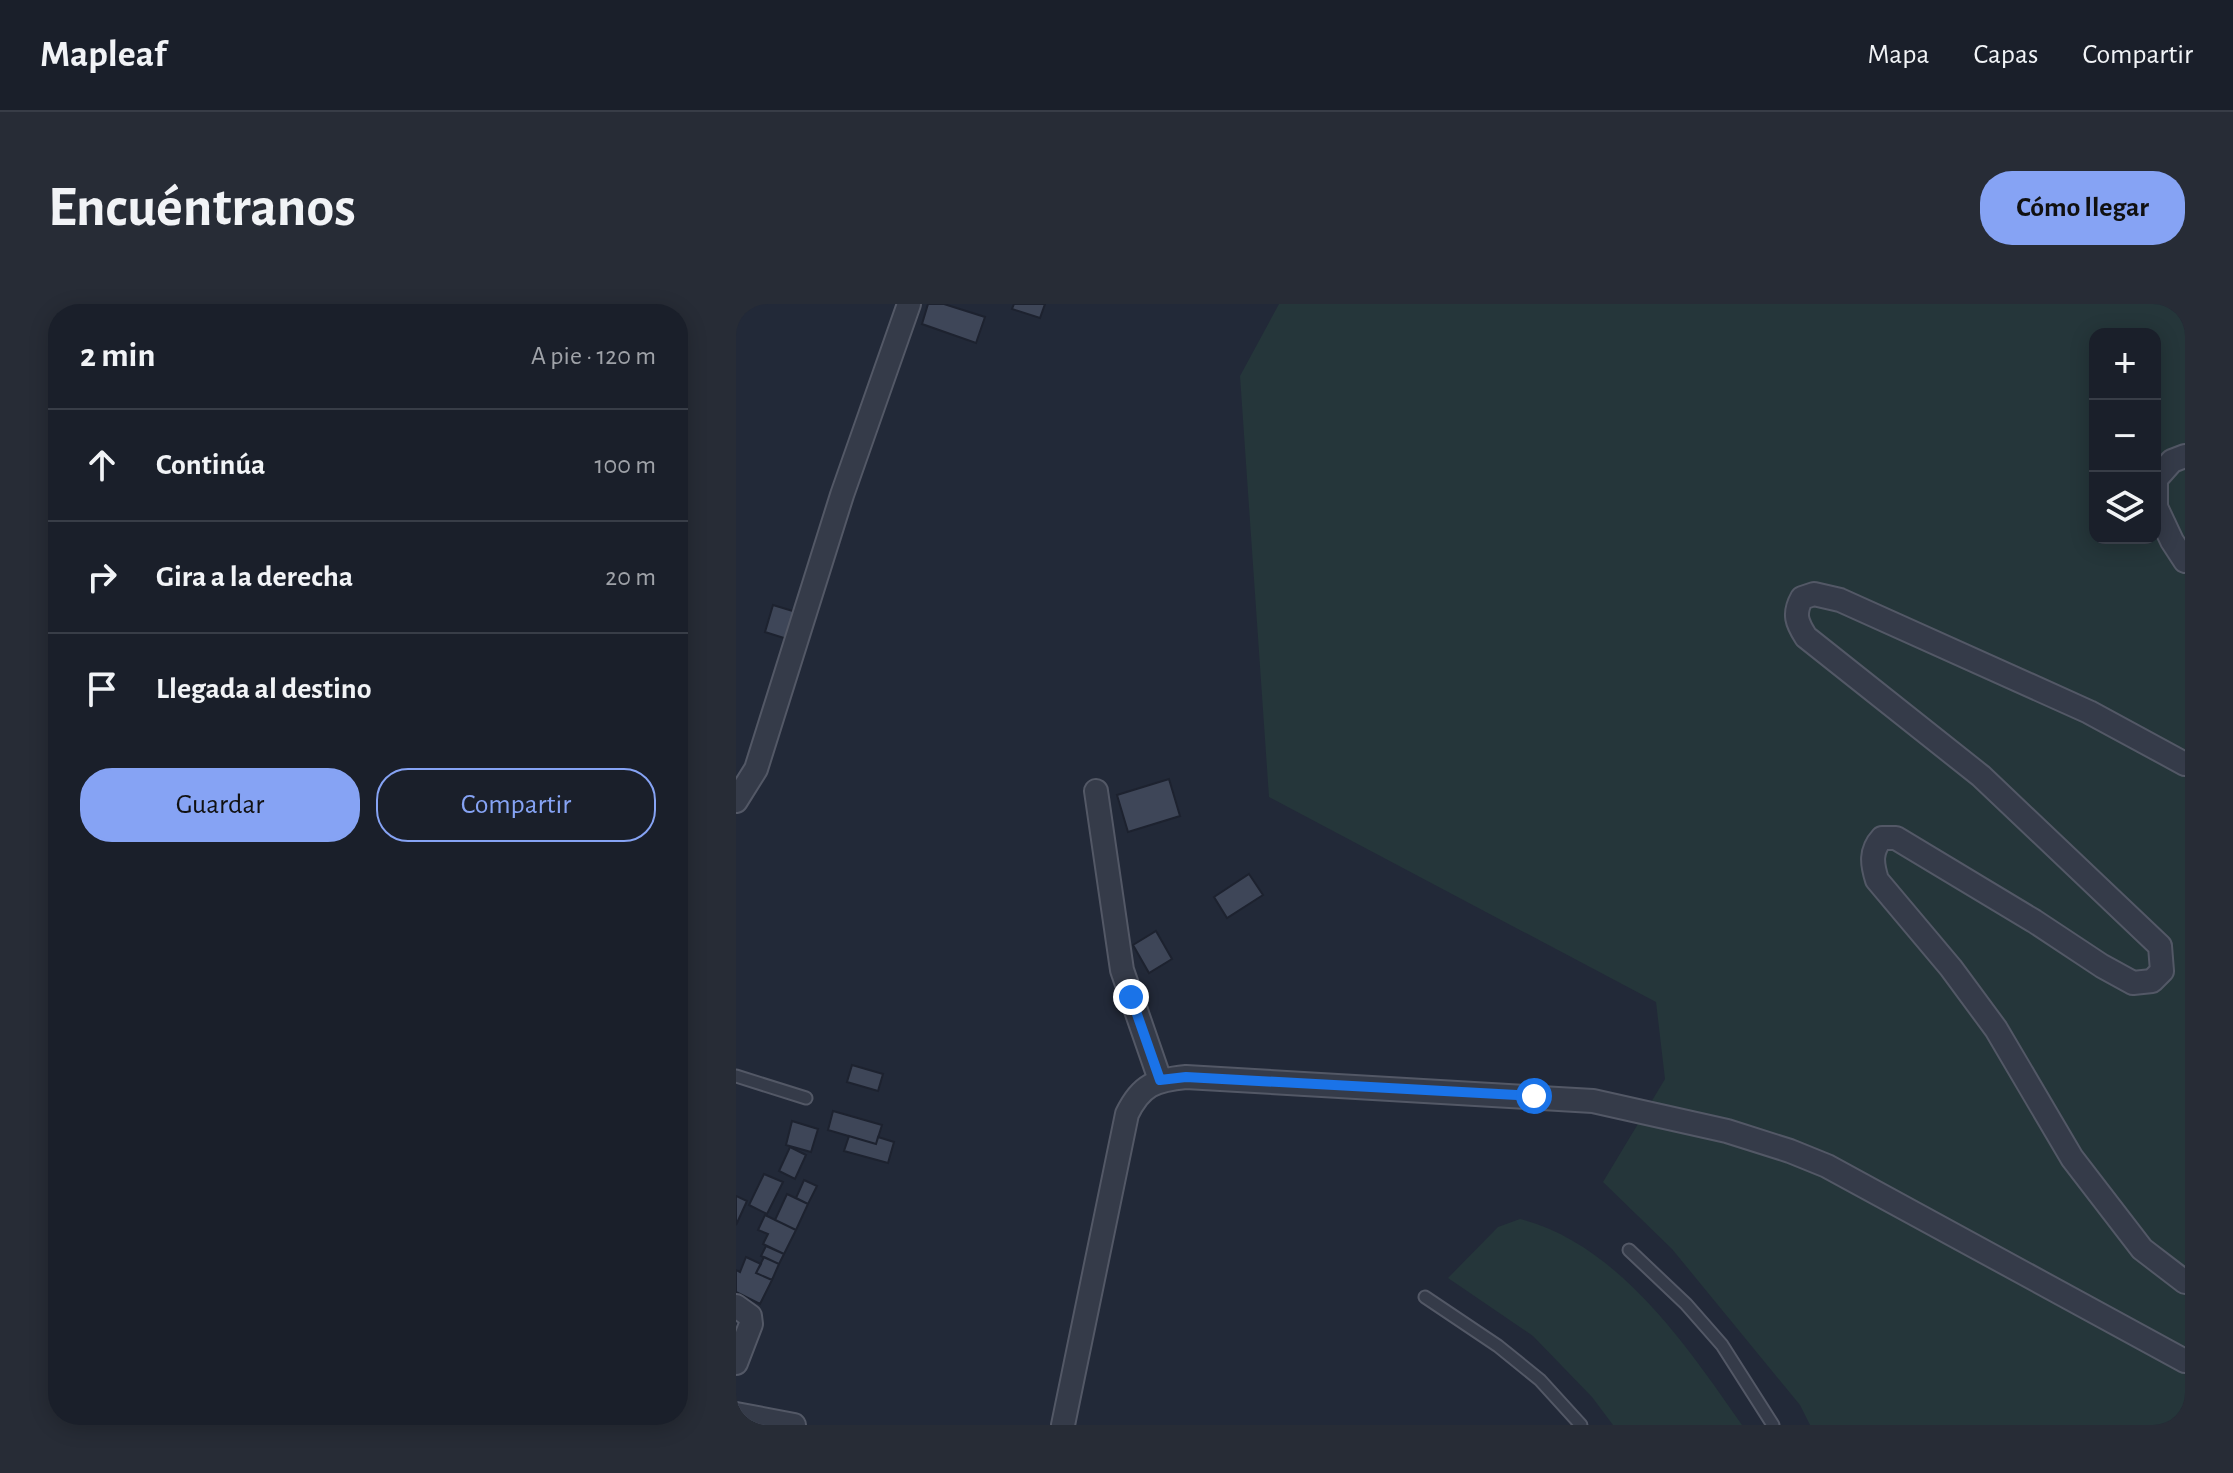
<!DOCTYPE html>
<html lang="es">
<head>
<meta charset="utf-8">
<style>
	body { margin:0; font-family:"Alegreya Sans",sans-serif; background:#272c36; color:#f1f3f6 }
	.controls { position:absolute; right:24px; top:24px; display:grid; overflow:hidden; border-radius:16px; box-shadow:0 4px 20px #0003 }
	.controls button { width:72px; height:72px; display:grid; place-items:center; padding:0; border:0; border-bottom:2px solid #383d47; background:#1a1f2a; color:#f1f3f6; font:40px sans-serif }
	.stop { position:absolute; width:24px; height:24px; margin:-18px; border:6px solid #1a73e8; border-radius:50%; background:#fff }
	.stop.end { background:#1a73e8; border-color:#fff; box-shadow:0 2px 8px #0008 }
	.list { margin:0; padding:0; list-style:none }
	h2 { display:flex; justify-content:space-between; align-items:center; height:104px; margin:0; padding:0 32px; font-size:34px }
	h2 small { font-size:26px; font-weight:400; color:#9fa2a8 }
	.list li { display:grid; grid-template-columns:52px 1fr auto; gap:24px; align-items:center; box-sizing:border-box; height:112px; padding:0 32px; border-top:2px solid #383d47 }
	.list b { display:block; font-size:30px; white-space:nowrap }
	.list em { font-size:26px; font-style:normal; color:#9fa2a8 }
	.actions { display:flex; gap:16px; padding:24px 32px }
	.actions a { flex:1; padding:18px 0; border:2px solid #86a3f4; border-radius:32px; text-align:center; font-size:28px; color:#86a3f4 }
	.actions .main { background:#86a3f4; color:#111 }
	.icon { flex:none; width:44px; height:44px; fill:none; stroke:currentColor; stroke-width:2; stroke-linecap:round; stroke-linejoin:round }
	.map { position:relative; flex:none; width:1449px; height:1121px; overflow:hidden; border-radius:32px }
	header { display:flex; align-items:center; gap:48px; box-sizing:border-box; height:112px; padding:0 40px; background:#1a1f2a; border-bottom:2px solid #383d47 }
	header strong { font-size:38px }
	nav { display:flex; gap:44px; margin-inline-start:auto; font-size:28px }
	.intro { display:flex; align-items:center; justify-content:space-between; box-sizing:border-box; height:192px; padding:0 48px }
	h1 { margin:0; font-size:56px }
	.button { padding:20px 36px; border-radius:32px; background:#86a3f4; color:#111; font-size:28px; font-weight:700 }
	main { display:flex; gap:48px; padding:0 48px }
	aside { flex:1; background:#1a1f2a; border-radius:32px; box-shadow:0 4px 20px #0003 }
	.map>svg:first-child { display:block }
</style>
</head>
<body>
<header>
<strong>Mapleaf</strong>
<nav><a>Mapa</a><a>Capas</a><a>Compartir</a></nav>
</header>
<div class="intro"><h1>Encuéntranos</h1><a class="button">Cómo llegar</a></div>
<main>
<aside>
<h2>2 min<small>A pie · 120 m</small></h2>
<ul class="list">
<li><svg class="icon" aria-label="ahead" viewBox="0 0 24 24"><path d="M12 20V5M6 11l6-6 6 6"/></svg><div><b>Continúa</b></div><em>100 m</em></li>
<li><svg class="icon" aria-label="right" viewBox="0 0 24 24"><path d="M7 20v-9h11M14 6l5 5-5 5"/></svg><div><b>Gira a la derecha</b></div><em>20 m</em></li>
<li><svg class="icon" aria-label="arrive" viewBox="0 0 24 24"><path d="M6 21V4h12l-3 4 3 4H6"/></svg><div><b>Llegada al destino</b></div></li>
</ul>
<div class="actions"><a class="main">Guardar</a><a>Compartir</a></div>
</aside>
<div class="map">
<svg width="1449" height="1121" viewBox="0 0 1449 1121">
	<rect width="100%" height="100%" fill="#222938"/>
	<path fill="#25363a" fill-rule="evenodd" d="M 543,0 L 1449,0 L 1449,1121 L 1074,1121 L 1064,1101 L 936,945 L 867,878 L 929,775 L 920,698 L 533,493 L 504,72 ZM 1359,30 L 1419,30 L 1419,234 L 1359,234 Z
		M 784,915 C 882,940 951,1042 1006,1121 L 877,1121 L 856,1093 L 797,1032 L 712,974 L 762,923 Z"/>
	<path fill="#3e4658" stroke="#1d222f" stroke-width="2" d="M 192,0 L 208,0 L 249,13 L 240,39 L 186,20 Z
		M 278,0 L 309,0 L 304,14 L 276,5 Z
		M 37,301 L 60,308 L 51,335 L 29,328 Z
		M 433,475 L 444,512 L 392,528 L 381,491 Z
		M 513,570 L 527,591 L 491,614 L 478,593 Z
		M 420,627 L 436,655 L 413,669 L 397,641 Z
		M 116,761 L 147,770 L 142,787 L 111,778 Z
		M 97,807 L 146,821 L 140,840 L 92,826 Z
		M 56,817 L 82,825 L 75,848 L 50,841 Z
		M 113,832 L 140,840 L 142,833 L 158,838 L 152,859 L 108,847 Z
		M 54,843 L 70,851 L 59,875 L 43,867 Z
		M 28,870 L 47,878 L 31,910 L 13,901 Z
		M 68,876 L 81,882 L 72,900 L 60,894 Z
		M 51,890 L 72,900 L 60,926 L 39,916 Z
		M 0,892 L 11,897 L 0,921 Z
		M 29,911 L 60,926 L 48,950 L 27,940 L 32,930 L 22,926 Z
		M 30,942 L 48,950 L 43,960 L 25,952 Z
		M 10,953 L 25,960 L 20,969 L 36,976 L 24,1000 L 0,988 L 0,966 L 4,968 Z
		M 28,953 L 43,960 L 36,976 L 20,969 Z"/>
	<g fill="none" stroke-linecap="round" stroke-linejoin="round">
		<defs>
			<path id="service" d="M 0,772 L 70,794
				M 893,946 L 950,1000 L 986,1041 L 1037,1121
				M 689,993 L 762,1042 L 804,1076 L 845,1121"/>
			<path id="minor" d="M 1449,152 L 1436,157 L 1420,175 L 1420,203 L 1436,237 L 1449,257
				M 1449,460 L 1353,408 L 1104,296 L 1078,290 L 1066,294 C 1057,310 1061,319 1070,333 L 1245,472 L 1424,642 L 1426,667 L 1416,677 L 1397,679 L 1366,662 L 1298,617 L 1160,534 L 1146,534 C 1134,547 1136,560 1141,576 L 1215,664 L 1260,725 L 1336,854 L 1406,945 L 1449,978
				M 360,487 L 386,666 L 424,776
				M 0,497 L 20,465 L 106,191 L 173,0
				M 0,1002 L 14,1012 L 15,1020 L 0,1059
				M 0,1110 L 58,1121
				M 327,1121 L 391,810 C 405,781 419,776 450,773 L 857,797 L 991,827 L 1054,847 L 1091,862 L 1449,1057"/>
		</defs>
		<use href="#service" stroke="#535866" stroke-width="15"/>
		<use href="#minor" stroke="#535866" stroke-width="26"/>
		<use href="#service" stroke="#353b49" stroke-width="11"/>
		<use href="#minor" stroke="#353b49" stroke-width="22"/>
	</g>
	<g fill="none" stroke-linecap="round" stroke-linejoin="round">
		<path stroke="#1a73e8" stroke-width="10" d="M 395,693 L 424,776 L 450,773 L 798,792"/>
	</g>
</svg>
<div class="controls">
<button>+</button>
<button>−</button>
<button><svg class="icon" aria-label="layers" viewBox="0 0 24 24"><path d="M12 4l9 5-9 5-9-5zM3 14l9 5 9-5"/></svg></button>
</div>
<div class="stop" style="left:798px;top:792px"></div>
<div class="stop end" style="left:395px;top:693px"></div>
</div>
</main>
</body>
</html>
